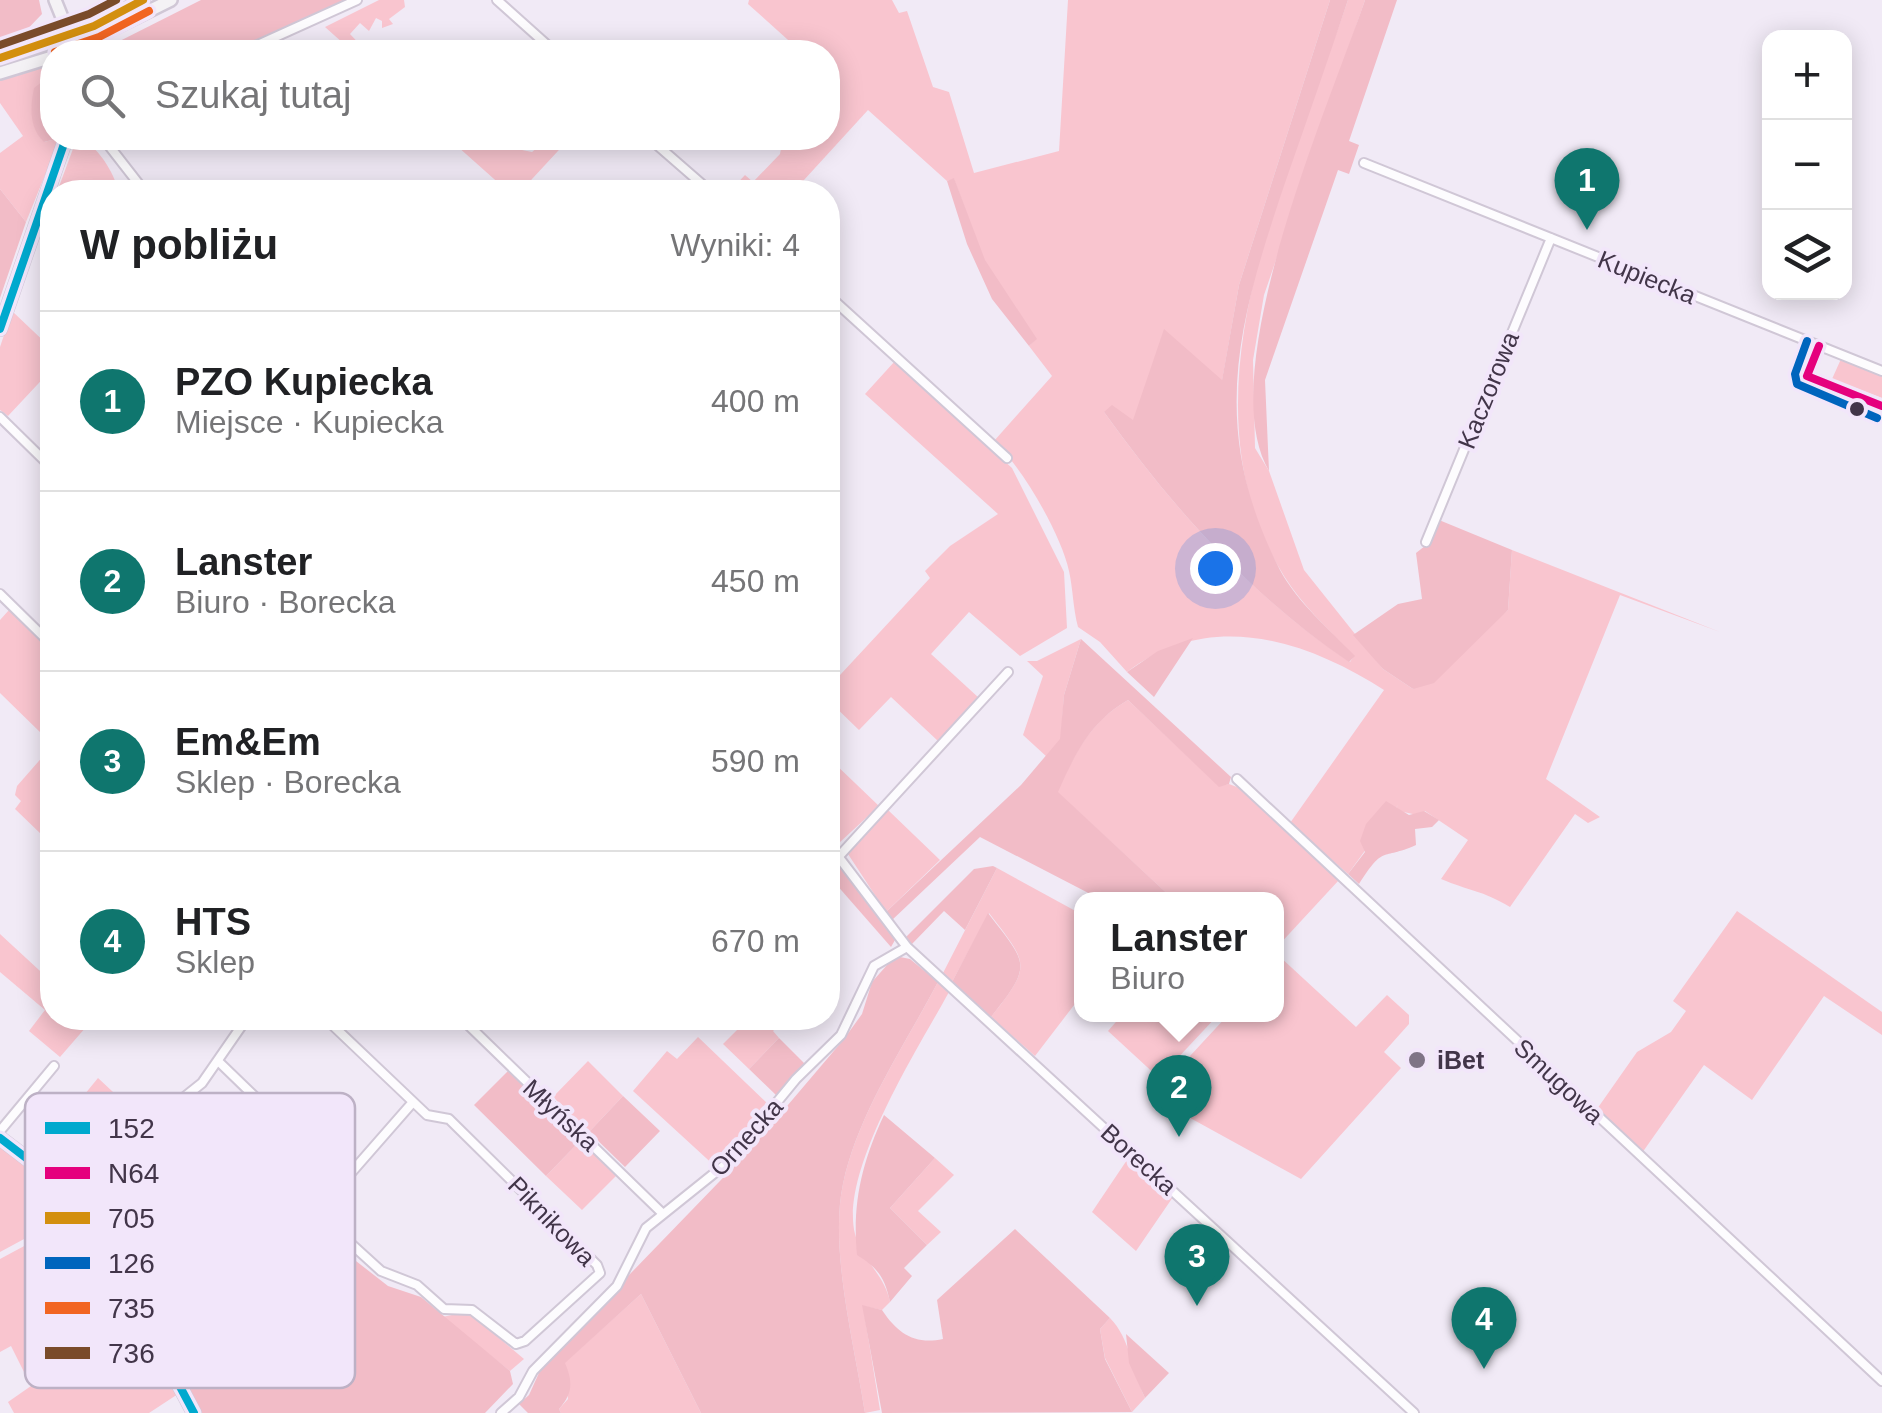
<!DOCTYPE html>
<html lang="pl">
<head>
<meta charset="utf-8">
<style>
	body { margin:0; font-family:Helvetica,sans-serif; background:#f2f2f2; color:#202124 }
	.controls { position:absolute; right:30px; top:30px; display:grid; overflow:hidden; border-radius:20px; box-shadow:0 5px 25px #0003 }
	.controls button { width:90px; height:90px; display:grid; place-items:center; padding:0; border:0; border-bottom:2px solid #e0e0e0; background:#fff; color:#202124; font:50px sans-serif }
	.you { position:absolute; left:1215px; top:568px; width:35px; height:35px; margin:-25px; border:8px solid #fff; border-radius:50%; background:#1a73e8; box-shadow:0 0 0 15px #1a73e833 }
	.badge { display:grid; place-items:center; width:65px; height:65px; border-radius:50%; background:#0f766e; color:#fff; font-size:32px; font-weight:700 }
	.pin { position:absolute; translate:-50% -82px; filter:drop-shadow(0 2px 5px #0008) }
	.pin::after { content:''; position:absolute; top:52px; width:35px; height:30px; background:inherit; clip-path:polygon(0 0,100% 0,50% 100%) }
	.popup { position:absolute; left:1074px; top:892px; width:210px; height:130px; box-sizing:border-box; display:grid; place-content:center; border-radius:20px; background:#fff; filter:drop-shadow(0 2px 8px #0005); font-size:32px; white-space:nowrap; color:#757577 }
	.popup b { font-size:38px; color:#202124 }
	.popup::after { content:''; position:absolute; left:50%; top:100%; margin-left:-20px; border:20px solid transparent; border-top-color:#fff }
	.list { margin:0; padding:0; list-style:none }
	h2 { display:flex; justify-content:space-between; align-items:center; height:130px; margin:0; padding:0 40px; font-size:42px }
	h2 small { font-size:32px; font-weight:400; color:#757577 }
	.list li { display:grid; grid-template-columns:65px 1fr auto; gap:30px; align-items:center; box-sizing:border-box; height:180px; padding:0 40px; border-top:2px solid #e0e0e0 }
	.list b { display:block; font-size:38px; white-space:nowrap }
	.list p { margin:0; font-size:32px; white-space:nowrap; color:#757577 }
	.list em { font-size:32px; font-style:normal; color:#757577 }
	.icon { flex:none; width:55px; height:55px; fill:none; stroke:currentColor; stroke-width:2; stroke-linecap:round; stroke-linejoin:round }
	.map { position:relative; flex:none; width:1882px; height:1413px; overflow:hidden }
	.search { position:absolute; background:#fff; box-shadow:0 5px 25px #0003; left:40px; top:40px; width:800px; height:110px; display:flex; align-items:center; gap:25px; box-sizing:border-box; padding:0 35px; border-radius:40px; color:#757577; font-size:38px }
	.panel { position:absolute; background:#fff; box-shadow:0 5px 25px #0003; left:40px; top:180px; width:800px; height:850px; border-radius:40px }
	.map>svg:first-child { display:block }
</style>
</head>
<body>
<div class="map">
<svg width="1882" height="1413" viewBox="0 0 1882 1413">
	<rect width="100%" height="100%" fill="#f1eaf6"/>
	<path fill="#f9c5cf" d="M 379,0 L 404,0 L 405,7 L 389,19 L 393,24 L 382,28 L 382,21 L 376,18 L 369,31 L 360,23 L 350,34 L 367,52 L 353,52 L 325,27 Z
		M 749,0 L 892,0 L 899,13 L 907,11 L 933,87 L 949,92 L 974,173 L 1059,151 L 1068,0 L 1330,0 L 1239,285 L 1222,381 L 1133,421 L 1104,412 C 1172,507 1252,597 1350,662 L 1354,656 C 1330,631 1302,605 1284,576 C 1174,398 1288,176 1348,0 L 1365,0 L 1264,295 L 1253,360 L 1255,448 L 1269,471 L 1304,570 L 1383,669 L 1413,689 L 1508,610 L 1512,550 L 1720,632 L 1620,595 L 1546,779 L 1600,817 L 1588,823 L 1575,814 L 1510,907 C 1482,890 1469,891 1441,879 L 1468,840 L 1425,811 L 1417,815 L 1395,810 L 1398,805 L 1348,874 L 1290,823 L 1384,690 C 1304,639 1209,609 1127,672 L 1100,642 L 1078,627 C 1073,608 1073,589 1069,571 C 1061,534 1022,467 994,441 L 1052,376 L 1029,346 L 1036,339 L 984,260 L 954,179 L 947,181 L 868,110 L 793,192 L 729,192 L 745,175 L 753,182 L 780,154 L 783,138 L 828,138 L 828,84 L 832,78 L 828,74 L 828,52 L 797,48 L 748,4 Z
		M 52,65 L 52,74 L 46,77 L 44,142 L 60,138 L 26,222 L 0,189 L 0,153 L 23,136 L 0,103 L 0,80 Z
		M 77,138 C 97,143 114,173 119,192 L 57,192 Z
		M 448,138 L 462,138 L 469,144 L 476,138 L 518,138 L 512,148 L 532,152 L 549,138 L 570,138 L 520,192 L 503,187 Z
		M 12,311 L 52,349 L 52,369 L 8,416 L 0,410 L 0,347 Z
		M 1841,359 L 1882,376 L 1882,398 L 1832,379 Z
		M 895,361 L 1012,468 L 1064,572 L 1067,628 L 1020,656 L 969,612 L 931,654 L 979,698 L 938,741 L 891,697 L 859,730 L 828,700 L 828,688 L 930,578 L 925,571 L 950,546 L 998,514 L 865,394 Z
		M 9,610 L 52,652 L 52,725 L 43,735 L 0,693 L 0,620 Z
		M 1081,639 L 1064,695 L 1061,739 L 1047,757 L 1023,735 L 1043,676 L 1027,661 L 1037,661 Z
		M 1128,700 L 1219,786 L 1229,784 L 1242,789 L 1339,880 L 1277,947 L 1276,900 L 1173,899 L 1057,792 C 1075,753 1090,722 1128,700 Z
		M 828,744 L 837,753 L 832,761 L 879,806 L 839,843 L 828,838 Z
		M 52,753 L 52,824 L 42,835 L 15,809 L 21,801 L 15,795 L 17,786 L 45,754 Z
		M 888,810 L 940,860 L 886,912 L 848,854 Z
		M 997,868 L 1081,914 L 1081,996 L 1035,1056 L 991,1017 C 1032,965 1029,965 989,913 L 952,982 L 943,973 Z
		M 1737,911 L 1882,1012 L 1882,1035 L 1824,996 L 1752,1100 L 1704,1065 L 1642,1153 L 1597,1109 L 1637,1052 L 1671,1032 L 1686,1011 L 1673,1001 Z
		M 0,934 L 52,982 L 52,1018 L 93,1019 L 60,1057 L 29,1031 L 45,1010 L 0,972 Z
		M 1279,956 L 1356,1027 L 1387,995 L 1409,1015 L 1409,1024 L 1384,1052 L 1401,1068 L 1301,1179 L 1152,1097 L 1228,1015 L 1276,1014 Z
		M 938,982 L 949,992 C 919,1047 839,1171 855,1234 C 861,1259 885,1275 890,1302 L 882,1310 L 863,1306 L 880,1410 L 865,1413 C 855,1346 829,1250 843,1184 C 858,1113 905,1045 938,982 Z
		M 1122,1015 L 1122,1014 L 1218,1015 L 1159,1078 L 1108,1031 Z
		M 749,1018 L 786,1018 L 773,1031 L 779,1038 L 749,1069 L 723,1044 Z
		M 698,1037 L 770,1106 L 718,1169 L 633,1091 L 667,1051 L 677,1059 Z
		M 588,1061 L 623,1096 L 589,1132 L 553,1097 Z
		M 98,1078 L 142,1119 L 120,1136 L 80,1100 Z
		M 580,1141 L 616,1176 L 582,1210 L 546,1176 Z
		M 0,1146 L 38,1173 L 76,1211 L 0,1252 Z
		M 1129,1157 L 1173,1197 L 1136,1251 L 1092,1212 Z
		M 935,1158 L 954,1175 L 918,1211 L 941,1232 L 927,1245 L 890,1208 Z
		M 80,1216 L 113,1278 L 40,1325 L 61,1360 L 69,1361 L 87,1389 L 150,1349 L 178,1394 L 149,1413 L 14,1413 L 8,1402 L 31,1386 L 11,1346 L 0,1352 L 0,1259 Z
		M 316,1226 L 347,1254 L 279,1259 L 274,1245 Z
		M 641,1294 L 701,1413 L 561,1413 L 559,1409 L 568,1399 L 564,1363 Z
		M 467,1312 L 472,1315 L 524,1359 L 510,1371 L 442,1317 Z
		M 1110,1318 C 1130,1338 1132,1370 1145,1398 L 1132,1412 L 1105,1358 L 1100,1329 Z"/>
	<path fill="#f2bcc7" d="M 0,0 L 39,0 L 42,14 L 17,40 L 0,46 Z
		M 201,0 L 349,0 L 234,52 L 98,52 Z
		M 1330,0 L 1348,0 C 1328,60 1307,120 1286,180 C 1238,322 1207,427 1280,570 C 1297,602 1330,630 1355,656 L 1349,662 C 1252,597 1172,507 1104,412 L 1112,405 L 1133,420 L 1164,329 L 1222,380 L 1239,285 Z
		M 1365,0 L 1397,0 L 1349,141 L 1359,145 L 1349,174 L 1338,170 L 1265,380 L 1269,471 C 1211,373 1329,106 1365,0 Z
		M 52,74 L 52,138 L 60,138 L 44,142 C 29,128 30,107 34,88 Z
		M 954,178 L 985,260 L 1037,339 L 1029,346 L 992,299 L 967,244 L 947,181 Z
		M 0,189 L 26,222 L 0,298 Z
		M 1439,520 L 1512,550 L 1508,610 L 1434,683 L 1413,689 L 1383,669 L 1353,635 L 1398,604 L 1422,599 L 1416,553 L 1430,542 Z
		M 1193,638 L 1154,697 L 1127,672 L 1158,651 Z
		M 1081,639 L 1231,777 L 1229,784 L 1219,787 L 1128,700 C 1090,722 1075,754 1058,792 L 1173,899 L 1100,899 L 980,837 L 891,921 L 886,912 L 1021,785 L 1060,739 L 1064,695 Z
		M 1386,801 L 1409,815 L 1424,811 L 1439,820 L 1432,827 L 1415,829 L 1416,845 C 1380,861 1385,844 1359,884 L 1348,874 L 1365,852 L 1360,841 L 1366,824 Z
		M 828,848 L 895,940 L 891,947 L 828,875 Z
		M 993,866 L 997,868 L 965,930 L 944,911 L 911,945 L 905,938 L 974,869 Z
		M 988,913 C 1028,965 1033,964 991,1017 L 952,982 Z
		M 895,956 L 910,959 L 938,982 C 905,1045 858,1113 843,1184 C 829,1250 855,1346 865,1413 L 701,1413 L 641,1294 L 565,1363 C 573,1382 573,1393 559,1409 L 561,1413 L 528,1413 L 519,1404 L 529,1395 L 543,1364 L 748,1152 L 844,1039 L 862,1014 L 872,982 Z
		M 779,1038 L 806,1065 L 776,1095 L 749,1069 Z
		M 508,1071 L 580,1141 L 546,1176 L 474,1105 Z
		M 623,1096 L 660,1131 L 625,1167 L 589,1132 Z
		M 884,1115 L 935,1158 L 890,1208 L 927,1245 L 904,1268 L 912,1276 L 890,1302 C 885,1278 878,1268 857,1255 C 852,1203 862,1162 884,1115 Z
		M 1015,1229 L 1110,1318 L 1100,1329 L 1105,1359 L 1132,1412 L 882,1413 L 862,1305 L 882,1310 C 898,1334 915,1345 943,1339 L 937,1300 Z
		M 274,1245 L 279,1259 L 347,1254 L 388,1286 L 421,1297 L 510,1371 L 513,1384 L 485,1413 L 201,1413 L 178,1372 L 185,1369 L 163,1330 L 180,1322 L 166,1294 Z
		M 1126,1334 L 1169,1373 L 1145,1398 L 1129,1363 Z"/>
	<g fill="none" stroke-linecap="round" stroke-linejoin="round">
		<defs>
			<path id="street" d="M 497,0 L 555,52
				M 242,52 L 357,0
				M 103,138 L 145,192
				M 649,138 L 711,192
				M 1364,163 L 1882,371
				M 828,295 L 1007,458
				M 1819,346 L 1807,376 L 1882,406
				M 0,417 L 52,468
				M 1426,542 L 1551,238
				M 0,594 L 52,645
				M 1237,779 L 1882,1381
				M 828,843 L 907,947 L 1414,1413
				M 841,854 L 1008,672
				M 461,1018 L 661,1212
				M 0,1131 L 54,1066
				M 343,1182 L 413,1102
				M 68,1190 L 202,1083 L 247,1018
				M 315,1211 L 381,1271 L 417,1285 L 444,1309 L 472,1310 L 516,1344 L 525,1341 L 600,1273 L 597,1265 L 449,1119 L 427,1115 L 325,1018
				M 133,1296 L 302,1222 L 343,1182 L 219,1062
				M 501,1413 L 519,1397 L 533,1371 L 617,1286 L 646,1228 L 727,1163 L 796,1079 L 841,1035 L 874,966 L 907,947"/>
			<path id="secondary" d="M 55,0 L 72,42
				M 66,52 L 171,0
				M 0,58 L 94,26 L 143,0
				M 0,73 L 52,57
				M 0,329 L 66,138
				M 0,1138 L 68,1190 L 88,1214 L 194,1413"/>
		</defs>
		<use href="#street" stroke="#d0c7d6" stroke-width="12"/>
		<use href="#secondary" stroke="#d0c7d6" stroke-width="16"/>
		<use href="#street" stroke="#fdfcfe" stroke-width="8"/>
		<use href="#secondary" stroke="#f4f2f5" stroke-width="11"/>
		<defs>
			<path id="bus-1" d="M 0,329 L 66,138
				M 0,1138 L 68,1190 L 88,1214 L 194,1413"/>
			<path id="bus-2" d="M 1819,346 L 1807,376 L 1882,406"/>
			<path id="bus-3" d="M 0,58 L 94,26 L 143,0"/>
			<path id="bus-4" d="M 1807,341 L 1795,374 L 1797,384 L 1877,418"/>
			<path id="bus-5" d="M 55,52 L 99,37 L 149,11"/>
			<path id="bus-6" d="M 0,45 L 89,14 L 116,0"/>
		</defs>
		<use href="#bus-1" stroke="#f2e6fa" stroke-width="15"/>
		<use href="#bus-2" stroke="#f2e6fa" stroke-width="15"/>
		<use href="#bus-3" stroke="#f2e6fa" stroke-width="15"/>
		<use href="#bus-4" stroke="#f2e6fa" stroke-width="15"/>
		<use href="#bus-5" stroke="#f2e6fa" stroke-width="15"/>
		<use href="#bus-6" stroke="#f2e6fa" stroke-width="15"/>
		<use href="#bus-1" stroke="#00a9ce" stroke-width="8"/>
		<use href="#bus-2" stroke="#e5007d" stroke-width="8"/>
		<use href="#bus-3" stroke="#d38f0f" stroke-width="8"/>
		<use href="#bus-4" stroke="#0065bd" stroke-width="8"/>
		<use href="#bus-5" stroke="#f26522" stroke-width="8"/>
		<use href="#bus-6" stroke="#7a4b2a" stroke-width="8"/>
	</g>
	<circle fill="#423549" stroke="#f2e6fa" stroke-width="4" cx="1857" cy="409" r="9"/>
	<circle fill="#7f7486" stroke="#f2e6fa" stroke-width="4" cx="1417" cy="1060" r="10"/>
	<g text-anchor="middle" stroke-width="8" stroke-linejoin="round" paint-order="stroke">
		<g font-size="25" fill="#423549" stroke="#f2e6fa">
			<text transform="translate(1647 277) rotate(22)" y="9">Kupiecka</text>
			<text transform="translate(1488 390) rotate(-68)" y="9">Kaczorowa</text>
			<text transform="translate(1559 1081) rotate(43)" y="9">Smugowa</text>
			<text transform="translate(561 1115) rotate(43)" y="9">Młyńska</text>
			<text transform="translate(746 1137) rotate(-48)" y="9">Ornecka</text>
			<text transform="translate(1139 1159) rotate(42)" y="9">Borecka</text>
			<text transform="translate(552 1221) rotate(46)" y="9">Piknikowa</text>
		</g>
		<g font-size="25" font-weight="bold" fill="#423549" stroke="#f2e6fa" text-anchor="start">
			<text x="1437" y="1069">iBet</text>
		</g>
	</g>
	<rect x="25" y="1093" width="330" height="295" rx="15" fill="#f2e6fa" stroke="#bdb1c5" stroke-width="2.5"/>
	<rect x="45" y="1122" width="45" height="12" fill="#00a9ce"/>
	<rect x="45" y="1167" width="45" height="12" fill="#e5007d"/>
	<rect x="45" y="1212" width="45" height="12" fill="#d38f0f"/>
	<rect x="45" y="1257" width="45" height="12" fill="#0065bd"/>
	<rect x="45" y="1302" width="45" height="12" fill="#f26522"/>
	<rect x="45" y="1347" width="45" height="12" fill="#7a4b2a"/>
	<g font-size="28" fill="#423549">
		<text x="108" y="1138">152</text>
		<text x="108" y="1183">N64</text>
		<text x="108" y="1228">705</text>
		<text x="108" y="1273">126</text>
		<text x="108" y="1318">735</text>
		<text x="108" y="1363">736</text>
	</g>
</svg>
<div class="controls">
<button>+</button>
<button>−</button>
<button><svg class="icon" aria-label="layers" viewBox="0 0 24 24"><path d="M12 4l9 5-9 5-9-5zM3 14l9 5 9-5"/></svg></button>
</div>
<div class="you"></div>
<div class="pin badge" style="left:1587px;top:230px">1</div>
<div class="pin badge" style="left:1179px;top:1137px">2</div>
<div class="popup"><b>Lanster</b>Biuro</div>
<div class="pin badge" style="left:1197px;top:1306px">3</div>
<div class="pin badge" style="left:1484px;top:1369px">4</div>
<div class="search"><svg class="icon" aria-label="search" viewBox="0 0 24 24"><circle cx="10" cy="10" r="6"/><path d="M15 15l6 6"/></svg>Szukaj tutaj</div>
<section class="panel">
<h2>W pobliżu<small>Wyniki: 4</small></h2>
<ul class="list">
<li><span class="badge">1</span><div><b>PZO Kupiecka</b><p>Miejsce · Kupiecka</p></div><em>400 m</em></li>
<li><span class="badge">2</span><div><b>Lanster</b><p>Biuro · Borecka</p></div><em>450 m</em></li>
<li><span class="badge">3</span><div><b>Em&amp;Em</b><p>Sklep · Borecka</p></div><em>590 m</em></li>
<li><span class="badge">4</span><div><b>HTS</b><p>Sklep</p></div><em>670 m</em></li>
</ul>
</section>
</div>
</body>
</html>
